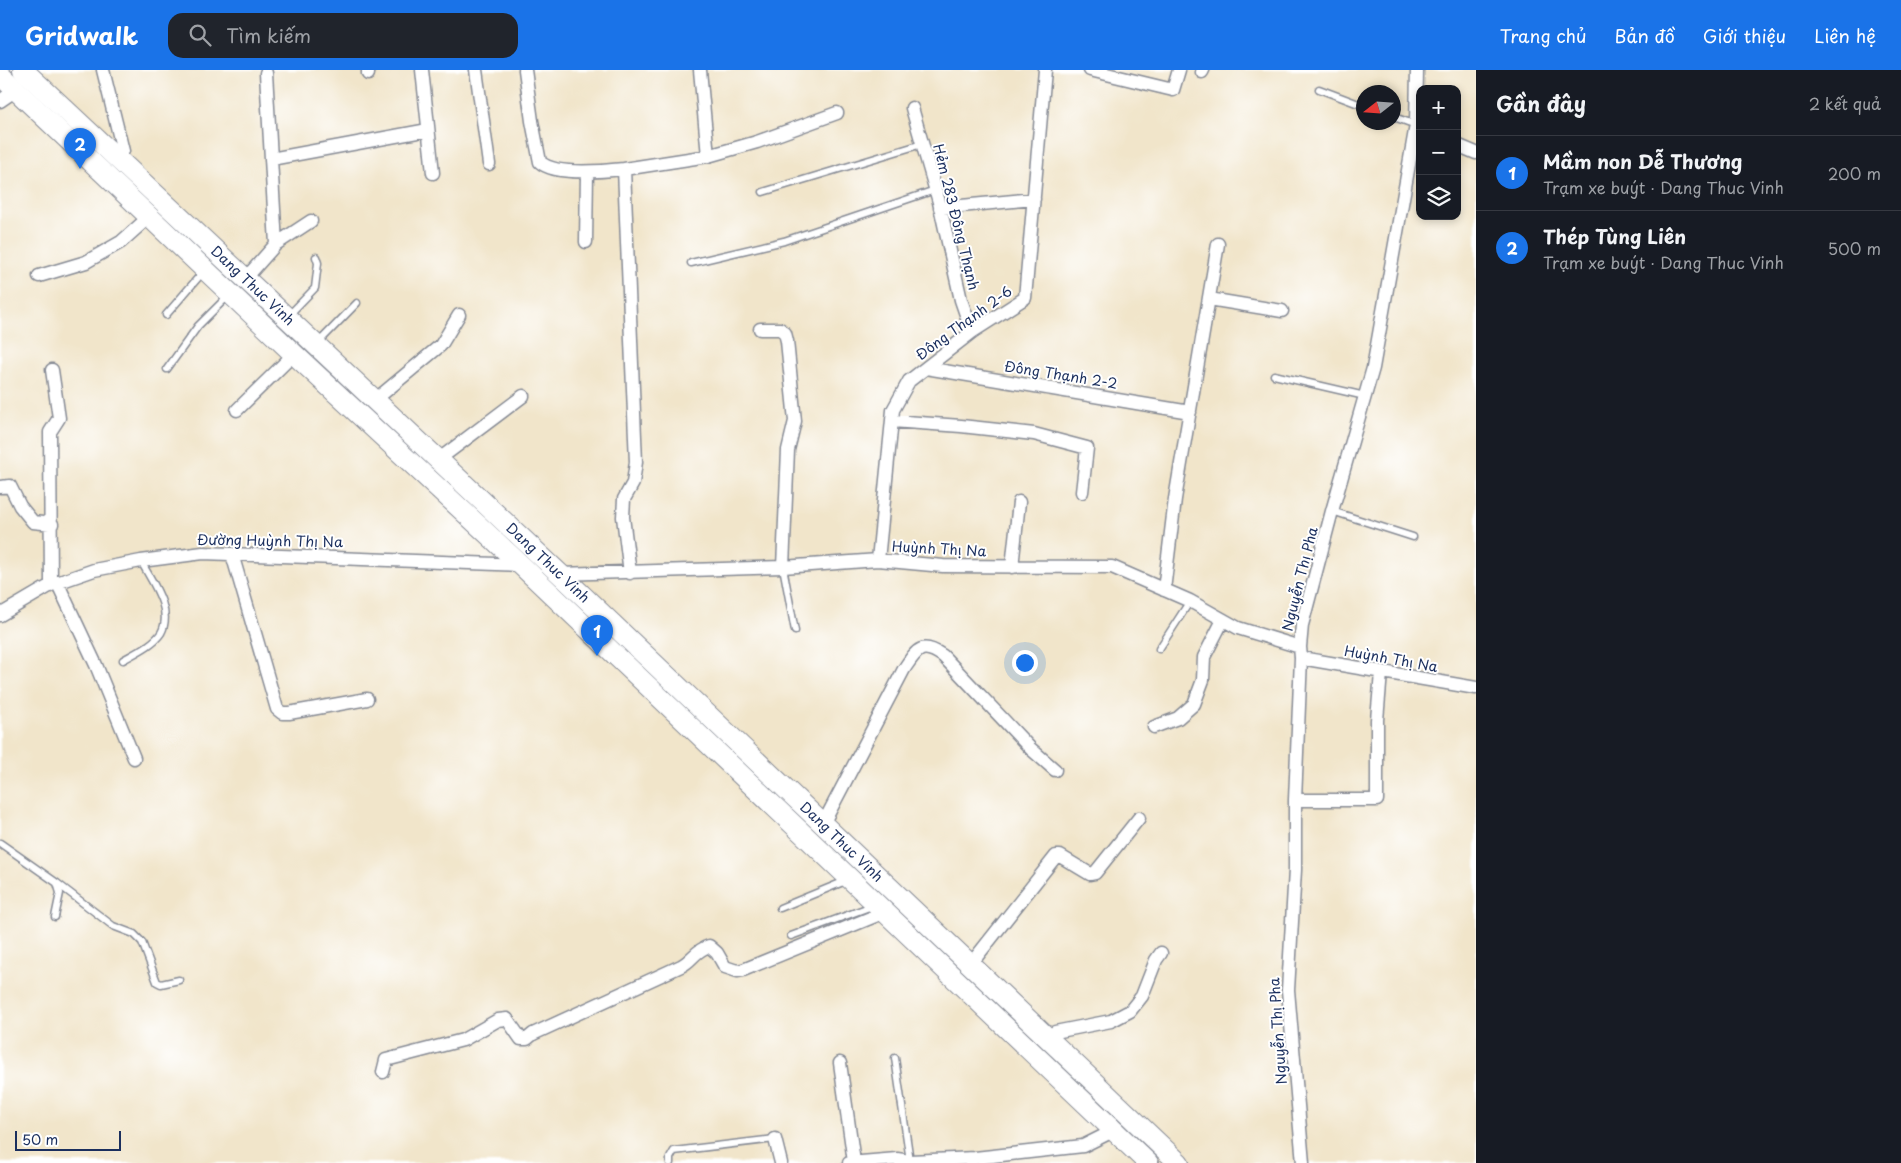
<!DOCTYPE html>
<html lang="vi">
<head>
<meta charset="utf-8">
<style>
	body { margin:0; font-family:"Playpen Sans",sans-serif; background:#20242c; color:#f1f3f6 }
	.controls { position:absolute; right:15px; top:15px; display:grid; overflow:hidden; border-radius:10px; box-shadow:0 2px 8px #0003 }
	.controls button { width:45px; height:45px; display:grid; place-items:center; padding:0; border:0; border-bottom:1px solid #363941; background:#171b24; color:#f1f3f6; font:25px sans-serif }
	.compass { position:absolute; left:1356px; top:15px; width:45px; height:45px; border-radius:50%; background:#171b24; box-shadow:0 2px 8px #0003; rotate:253deg }
	.scale { position:absolute; left:15px; bottom:12px; width:106px; box-sizing:border-box; padding-left:5px; border:2px solid #1b2f5e; border-top:0; font-size:14px; line-height:18px; white-space:nowrap; color:#1b2f5e; -webkit-text-stroke:4px #fff; paint-order:stroke }
	.you { position:absolute; left:1024px; top:592px; width:18px; height:18px; margin:-12px; border:4px solid #fff; border-radius:50%; background:#1a73e8; box-shadow:0 0 0 8px #1a73e833 }
	.badge { display:grid; place-items:center; width:32px; height:32px; border-radius:50%; background:#1a73e8; color:#fff; font-size:16px; font-weight:700 }
	.pin { position:absolute; translate:-50% -41px; filter:drop-shadow(0 1px 2px #0008) }
	.pin::after { content:''; position:absolute; top:26px; width:18px; height:15px; background:inherit; clip-path:polygon(0 0,100% 0,50% 100%) }
	.list { margin:0; padding:0; list-style:none }
	h2 { display:flex; justify-content:space-between; align-items:center; height:65px; margin:0; padding:0 20px; font-size:21px }
	h2 small { font-size:16px; font-weight:400; color:#9ea1a6 }
	.list li { display:grid; grid-template-columns:32px 1fr auto; gap:15px; align-items:center; box-sizing:border-box; height:75px; padding:0 20px; border-top:1px solid #363941 }
	.list b { display:block; font-size:19px; white-space:nowrap }
	.list p { margin:0; font-size:16px; white-space:nowrap; color:#9ea1a6 }
	.list em { font-size:16px; font-style:normal; color:#9ea1a6 }
	.icon { flex:none; width:28px; height:28px; fill:none; stroke:currentColor; stroke-width:2; stroke-linecap:round; stroke-linejoin:round }
	.map { position:relative; flex:none; width:1476px; height:1093px; overflow:hidden }
	header { display:flex; align-items:center; gap:30px; box-sizing:border-box; height:70px; padding:0 25px; background:#1a73e8; color:#fff }
	header strong { font-size:24px }
	nav { display:flex; gap:28px; margin-inline-start:auto; font-size:18px }
	.search { width:350px; height:45px; background:#20242c; display:flex; align-items:center; gap:12px; box-sizing:border-box; padding:0 18px; border-radius:15px; color:#9ea1a6; font-size:19px }
	main { display:flex }
	aside { flex:1; background:#171b24 }
	.map>svg:first-child { display:block }
</style>
</head>
<body>
<header>
<strong>Gridwalk</strong>
<div class="search"><svg class="icon" aria-label="search" viewBox="0 0 24 24"><circle cx="10" cy="10" r="6"/><path d="M15 15l6 6"/></svg>Tìm kiếm</div>
<nav><a>Trang chủ</a><a>Bản đồ</a><a>Giới thiệu</a><a>Liên hệ</a></nav>
</header>
<main>
<div class="map">
<svg width="1476" height="1093" viewBox="0 0 1476 1093">
	<rect width="100%" height="100%" fill="#fff"/>
	<filter id="ink" filterUnits="userSpaceOnUse"><feTurbulence type="fractalNoise" baseFrequency=".02" numOctaves="2"/><feDisplacementMap in="SourceGraphic" scale="10" xChannelSelector="R" yChannelSelector="G"/><feConvolveMatrix kernelMatrix="1 2 1 2 8 2 1 2 1" color-interpolation-filters="sRGB"/></filter>
	<filter id="wash" filterUnits="userSpaceOnUse"><feTurbulence type="fractalNoise" baseFrequency=".0096" numOctaves="4" result="noise"/><feDisplacementMap in="SourceGraphic" scale="20" xChannelSelector="R" yChannelSelector="G"/><feGaussianBlur stdDeviation="1.12" result="paint"/><feColorMatrix in="noise" values="0 0 0 0 0 0 0 0 0 0 0 0 0 0 0 0 0 1.4 0 .05"/><feComposite in="paint" operator="in"/></filter>
	<g filter="url(#wash)">
		<rect width="100%" height="100%" fill="#f1e5ca"/>
	</g>
	<g filter="url(#ink)">
		<g fill="none" stroke-linecap="round" stroke-linejoin="round">
			<defs>
				<path id="service" d="M 1319,19 L 1364,36
					M 1394,47 L 1416,55
					M 763,122 L 922,74
					M 691,193 L 784,171 L 935,120
					M 166,245 L 203,202
					M 289,245 L 315,218 L 318,193 L 316,187
					M 318,273 L 357,233
					M 167,299 L 198,256 L 228,226
					M 1274,305 L 1365,326
					M 1332,441 L 1413,467
					M 783,497 L 795,561
					M 1159,579 L 1190,531
					M 123,590 C 135,583 153,575 161,563 C 174,540 151,511 141,491
					M 0,773 L 57,813 L 60,823 L 55,847
					M 57,813 L 113,856 L 134,864 L 142,872 L 157,912 L 161,914 L 179,910
					M 780,838 L 848,810
					M 791,866 L 872,836
					M 895,988 L 910,1091
					M 670,1093 L 670,1088 L 674,1081 L 775,1069"/>
				<path id="minor" d="M 103,0 L 123,81 L 118,88
					M 368,0 L 368,4
					M 422,0 L 433,103
					M 476,0 L 489,94
					M 525,0 L 532,51 L 540,92 C 555,106 605,101 624,99
					M 700,0 L 708,86
					M 1090,0 L 1173,20 L 1179,0
					M 1202,2 L 1203,0
					M 0,31 L 16,20
					M 912,38 L 939,132 L 961,230 L 972,262
					M 1457,75 L 1476,83
					M 271,89 L 428,60
					M 940,138 L 1034,129
					M 586,172 L 587,102
					M 276,174 L 311,151
					M 39,206 L 86,192 L 121,172 L 150,146
					M 245,209 L 276,174 L 266,3
					M 1209,229 L 1282,241
					M 760,259 L 780,259 L 785,263 L 787,271 L 795,351 L 788,380 L 783,497
					M 926,298 L 1190,342
					M 375,330 L 441,275 L 459,245
					M 237,340 L 294,284
					M 892,351 L 961,356 L 1034,364 L 1087,378 L 1082,422
					M 438,390 L 523,326
					M 0,417 L 10,416 L 20,436 L 33,452 L 52,454
					M 232,484 L 277,639 L 282,643 L 289,643 L 367,629
					M 878,490 L 893,340 L 909,311 L 972,262 L 1025,228 L 1045,0
					M 1012,497 L 1019,432
					M 630,503 L 623,447 L 624,429 L 633,413 L 636,392 L 624,99 L 708,86 L 757,72 L 837,43
					M 560,504 L 783,497 L 878,490 L 943,496 L 1112,497 L 1190,531 L 1238,558 L 1300,577
					M 57,512 L 96,595 L 134,688
					M 51,515 L 50,362 L 59,348 L 52,300
					M 1164,520 L 1175,429 L 1218,174
					M 0,545 L 51,515 L 94,500 L 141,491 L 203,483 L 521,495
					M 1301,588 L 1476,618
					M 1154,657 L 1178,648 L 1194,634 L 1203,610 L 1204,587 L 1223,550
					M 1295,730 L 1377,730 L 1377,650 L 1381,603
					M 823,754 L 904,599 C 917,580 921,571 943,586 L 1031,679 L 1055,700
					M 970,895 L 1056,786 L 1060,786 L 1090,804 L 1095,803 L 1139,748
					M 1049,970 L 1055,962 L 1111,951 L 1130,941 L 1142,926 L 1156,890 L 1161,883
					M 840,993 L 854,1092
					M 383,1002 L 386,990 L 463,970 L 498,950 L 507,949 L 521,969 L 527,969 L 533,964 L 681,896 C 693,890 694,881 709,876 L 717,883 L 725,897 L 737,901 L 743,900 L 885,842
					M 775,1069 L 781,1093
					M 849,1093 L 897,1089 L 910,1091 L 975,1088 L 1083,1076 L 1113,1061
					M 1303,1093 L 1288,920 L 1295,800 L 1295,730 L 1301,588 L 1300,577 L 1302,555 L 1332,441 L 1373,298 L 1416,55 L 1417,0"/>
				<g id="primary">
					<path id="s1" d="M 23,0 L 560,504 L 1179,1093"/>
					<path d="M 0,5 L 294,284 L 521,495 L 1148,1093"/>
				</g>
			</defs>
			<use href="#service" stroke="#868a94" stroke-width="9"/>
			<use href="#minor" stroke="#868a94" stroke-width="15"/>
			<use href="#primary" stroke="#868a94" stroke-width="22"/>
			<use href="#service" stroke="#fff" stroke-width="6"/>
			<use href="#minor" stroke="#fff" stroke-width="12"/>
			<use href="#primary" stroke="#fff" stroke-width="20"/>
		</g>
	</g>
	<g text-anchor="middle" stroke-width="4" stroke-linejoin="round" paint-order="stroke">
		<g font-size="14" fill="#1b2f5e" stroke="#fff">
			<text transform="translate(956 147) rotate(76)" y="5">Hẻm 283 Đông Thạnh</text>
			<text dy="5" stroke="none"><textPath href="#s1" startOffset="315">Dang Thuc Vinh</textPath></text>
			<text transform="translate(964 253) rotate(-36)" y="5">Đông Thạnh 2-6</text>
			<text transform="translate(1061 305) rotate(9)" y="5">Đông Thạnh 2-2</text>
			<text transform="translate(270 471) rotate(1)" y="5">Đường Huỳnh Thị Na</text>
			<text transform="translate(939 479) rotate(3)" y="5">Huỳnh Thị Na</text>
			<text dy="5" stroke="none"><textPath href="#s1" startOffset="720">Dang Thuc Vinh</textPath></text>
			<text transform="translate(1300 509) rotate(-76)" y="5">Nguyễn Thị Pha</text>
			<text transform="translate(1391 589) rotate(10)" y="5">Huỳnh Thị Na</text>
			<text dy="5" stroke="none"><textPath href="#s1" startOffset="1125">Dang Thuc Vinh</textPath></text>
			<text transform="translate(1278 961) rotate(-94)" y="5">Nguyễn Thị Pha</text>
		</g>
	</g>
</svg>
<div class="controls">
<button>+</button>
<button>−</button>
<button><svg class="icon" aria-label="layers" viewBox="0 0 24 24"><path d="M12 4l9 5-9 5-9-5zM3 14l9 5 9-5"/></svg></button>
</div>
<svg class="compass" viewBox="-18 -18 36 36"><path d="M0-13l5 13h-10z" fill="#e53935"/><path d="M0 13l5-13h-10z" fill="#9ea1a6"/></svg>
<div class="scale">50 m</div>
<div class="you"></div>
<div class="pin badge" style="left:597px;top:586px">1</div>
<div class="pin badge" style="left:80px;top:99px">2</div>
</div>
<aside>
<h2>Gần đây<small>2 kết quả</small></h2>
<ul class="list">
<li><span class="badge">1</span><div><b>Mầm non Dễ Thương</b><p>Trạm xe buýt · Dang Thuc Vinh</p></div><em>200 m</em></li>
<li><span class="badge">2</span><div><b>Thép Tùng Liên</b><p>Trạm xe buýt · Dang Thuc Vinh</p></div><em>500 m</em></li>
</ul>
</aside>
</main>
</body>
</html>
